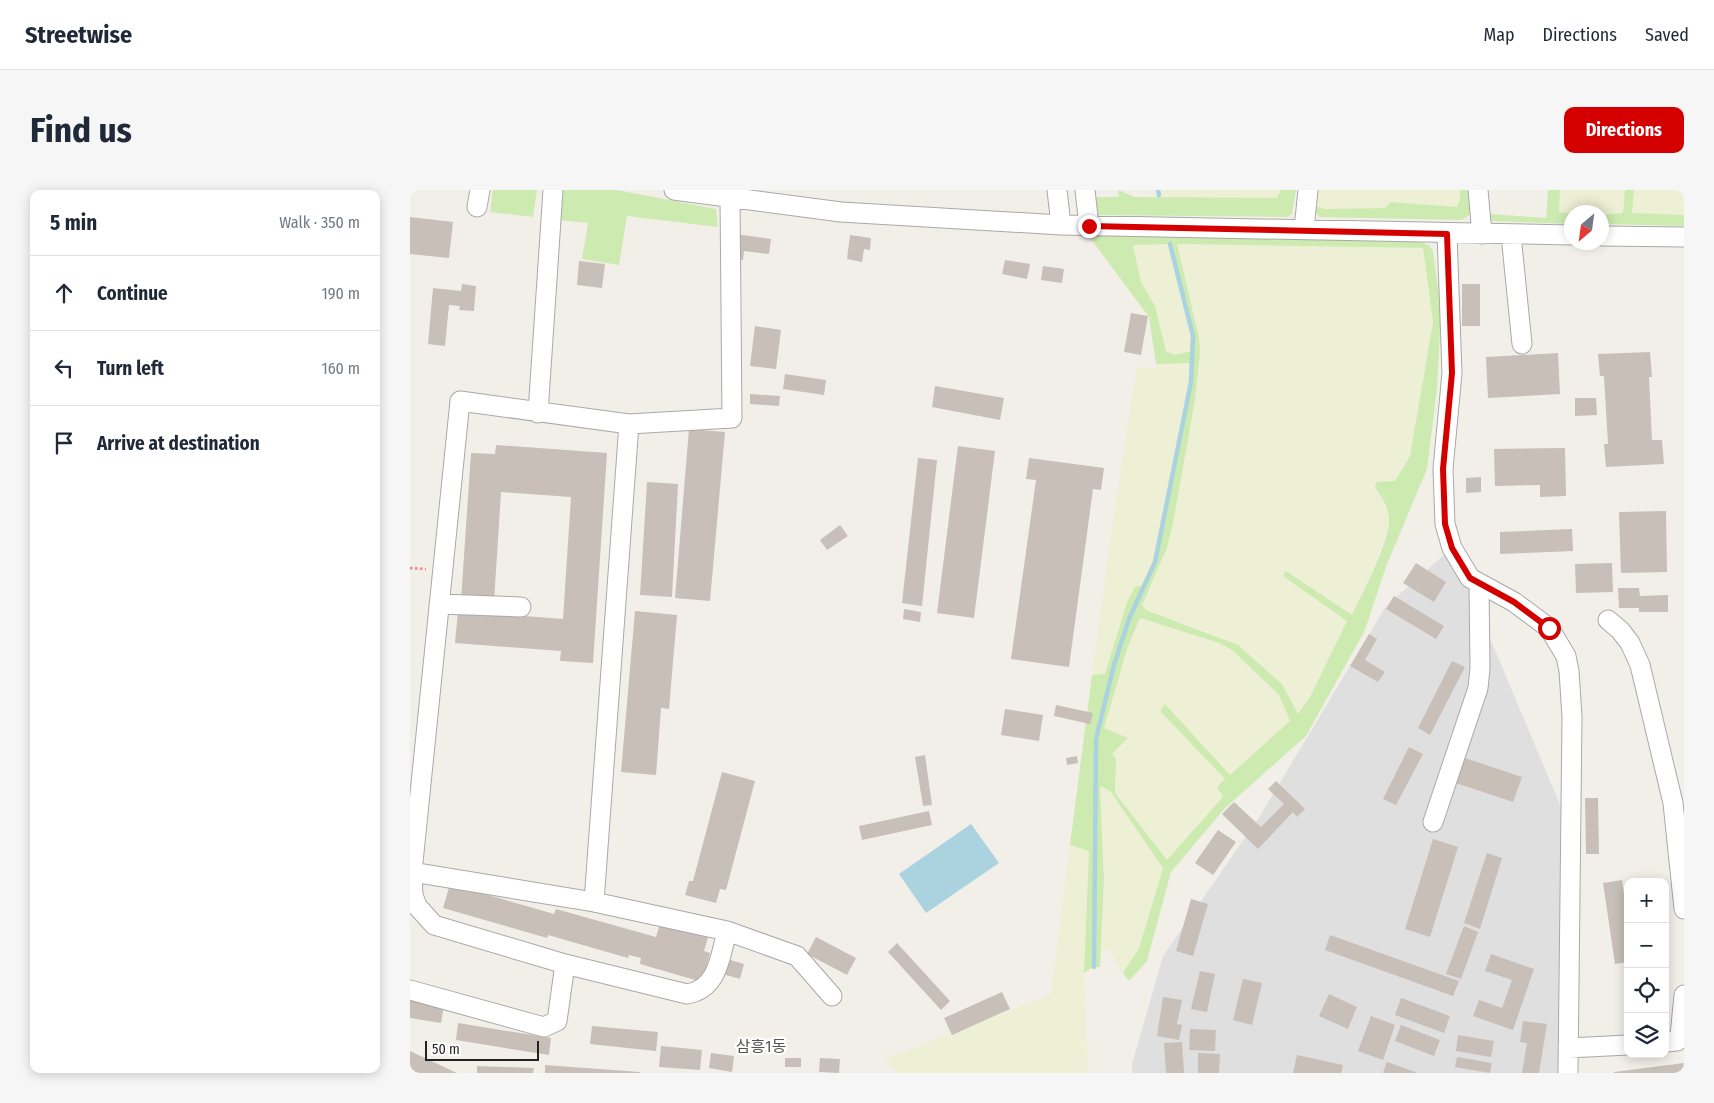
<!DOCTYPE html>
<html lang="en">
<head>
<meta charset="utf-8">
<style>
	body { margin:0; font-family:"Fira Sans Condensed","Noto Sans KR",sans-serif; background:#f6f6f7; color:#1f2937 }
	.controls { position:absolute; right:15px; bottom:15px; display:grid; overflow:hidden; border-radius:10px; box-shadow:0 2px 12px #0003 }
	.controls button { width:45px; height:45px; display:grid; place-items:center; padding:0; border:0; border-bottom:1px solid #e0e1e3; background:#fff; color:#1f2937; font:25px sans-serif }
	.compass { position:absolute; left:1154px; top:15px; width:45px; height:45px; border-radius:50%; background:#fff; box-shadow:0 2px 12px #0003; rotate:209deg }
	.scale { position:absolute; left:15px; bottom:12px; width:114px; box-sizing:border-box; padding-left:5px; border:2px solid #222; border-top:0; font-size:14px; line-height:18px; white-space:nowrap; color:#222; -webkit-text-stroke:4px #fff; paint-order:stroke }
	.stop { position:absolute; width:15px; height:15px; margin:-11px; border:4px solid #d40000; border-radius:50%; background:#fff }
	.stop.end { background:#d40000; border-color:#fff; box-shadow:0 1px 5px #0008 }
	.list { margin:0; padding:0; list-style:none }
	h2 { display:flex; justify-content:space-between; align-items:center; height:65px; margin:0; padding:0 20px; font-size:21px }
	h2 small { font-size:16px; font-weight:400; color:#747a83 }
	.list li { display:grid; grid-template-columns:32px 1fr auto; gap:15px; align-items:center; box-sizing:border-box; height:75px; padding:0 20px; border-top:1px solid #e0e1e3 }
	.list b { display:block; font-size:19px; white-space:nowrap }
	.list em { font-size:16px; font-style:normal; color:#747a83 }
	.icon { flex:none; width:28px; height:28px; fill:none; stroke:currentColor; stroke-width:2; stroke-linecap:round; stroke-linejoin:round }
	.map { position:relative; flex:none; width:1274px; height:883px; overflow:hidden; border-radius:10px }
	header { display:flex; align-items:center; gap:30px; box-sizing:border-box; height:70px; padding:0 25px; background:#fff; border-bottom:1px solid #e0e1e3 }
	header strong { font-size:24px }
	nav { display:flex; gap:28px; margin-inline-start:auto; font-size:18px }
	.intro { display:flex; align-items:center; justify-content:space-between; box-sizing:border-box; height:120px; padding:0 30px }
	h1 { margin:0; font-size:35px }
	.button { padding:12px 22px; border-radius:10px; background:#d40000; color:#fff; font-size:18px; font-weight:700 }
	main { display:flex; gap:30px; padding:0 30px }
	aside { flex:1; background:#fff; border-radius:10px; box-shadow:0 2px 12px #0003 }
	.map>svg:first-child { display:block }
</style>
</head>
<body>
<header>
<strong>Streetwise</strong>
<nav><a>Map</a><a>Directions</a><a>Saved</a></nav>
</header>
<div class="intro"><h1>Find us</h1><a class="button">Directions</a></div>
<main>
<aside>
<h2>5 min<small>Walk · 350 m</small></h2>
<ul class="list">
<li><svg class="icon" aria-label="ahead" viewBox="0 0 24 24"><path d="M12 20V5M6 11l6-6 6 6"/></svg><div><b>Continue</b></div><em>190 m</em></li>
<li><svg class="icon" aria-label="left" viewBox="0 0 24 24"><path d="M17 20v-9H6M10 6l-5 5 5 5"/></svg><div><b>Turn left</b></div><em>160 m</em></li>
<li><svg class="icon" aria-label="arrive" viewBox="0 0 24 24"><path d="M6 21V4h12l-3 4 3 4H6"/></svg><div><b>Arrive at destination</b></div></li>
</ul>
</aside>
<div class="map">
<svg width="1274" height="883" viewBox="0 0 1274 883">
	<rect width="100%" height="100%" fill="#f2efe9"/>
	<path fill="#e0dfdf" d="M 1042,358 L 1159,636 L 1158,883 L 722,883 L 722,874 L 753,766 L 850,626 L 976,416 Z"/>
	<path fill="#eef0d5" d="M 751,0 L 871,0 L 867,8 L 753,8 Z
		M 905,0 L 1050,0 L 1050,9 L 1047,17 L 980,12 L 975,18 L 915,19 L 904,16 Z
		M 1150,0 L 1215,0 L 1213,23 L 1200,25 L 1192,25 L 1192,22 L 1149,22 Z
		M 1224,0 L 1274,0 L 1274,25 L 1221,23 Z
		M 759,54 L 782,146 L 783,161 L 774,164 L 764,165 L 756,161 L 745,116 L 731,92 L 723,55 Z
		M 766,54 L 1013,58 L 1023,132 L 1000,266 L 985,291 L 966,292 L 965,298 L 972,306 L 977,320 L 979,333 L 964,377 L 942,425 L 877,381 L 873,386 L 937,431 L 900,507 L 888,524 L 872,494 L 797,442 L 736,420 L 732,415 L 757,358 L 785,210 L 789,148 Z
		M 782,173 L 766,270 L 744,372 L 734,395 L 725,397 L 717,412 L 695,484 L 682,485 L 706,309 L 727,178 L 747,178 L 746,174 Z
		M 729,428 L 809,453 L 822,460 L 869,505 L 880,532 L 820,585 L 755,514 L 750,521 L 816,589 L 814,607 L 757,670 L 705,603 L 706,569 L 702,565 L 694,538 L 717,459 Z
		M 690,596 L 700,601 L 753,678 L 729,758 L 713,783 L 699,760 L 689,761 L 692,757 L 694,690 Z
		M 660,655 L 679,661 L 674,783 L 678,883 L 487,883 L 474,870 L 641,804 Z"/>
	<path fill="#cdebb0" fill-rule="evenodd" d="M 83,0 L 127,0 L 123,27 L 80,22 Z
		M 152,0 L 207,0 L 306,19 L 308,37 L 217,26 L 209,75 L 172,69 L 178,33 L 148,30 Z
		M 708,0 L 725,7 L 867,8 L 871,0 L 886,0 L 882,24 L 877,27 L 684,25 L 675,7 L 709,7 Z
		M 1050,0 L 1058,0 L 1061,24 L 1052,30 L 910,27 L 904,21 L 904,16 L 915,19 L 975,18 L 980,12 L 1047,17 L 1050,9 Z
		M 1138,0 L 1150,0 L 1149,22 L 1161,23 L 1161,34 L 1080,31 L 1073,10 L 1079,12 L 1079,24 L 1136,28 Z
		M 1215,0 L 1224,0 L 1222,23 L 1274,25 L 1274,36 L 1192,34 L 1192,25 L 1213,23 Z
		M 678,45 L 832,46 L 1010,52 L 1019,55 L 1023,61 L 1031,121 L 1027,199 L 1017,279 L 977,374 L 955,440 L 896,546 L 815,618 L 761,682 L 737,771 L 719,791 L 713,783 L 729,758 L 753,678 L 700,601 L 690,596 L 694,690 L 690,777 L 685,777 L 687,549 L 705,476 L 720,429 L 746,372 L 782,193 L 784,146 L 761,54 L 723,55 L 731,92 L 745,116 L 756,161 L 764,165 L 783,161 L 782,173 L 746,174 L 739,127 ZM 767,54 L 1013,58 L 1023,132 L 1000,266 L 985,291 L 966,292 L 965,298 C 973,307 980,321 979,334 C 975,360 954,400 942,425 L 876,381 L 873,386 L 937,431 L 900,507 L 888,524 L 872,494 L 828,455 L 736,420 L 732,415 L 757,358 L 762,338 L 785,210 L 790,162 L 789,148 ZM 730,428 L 809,453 L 822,460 L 869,505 L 880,531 L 820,585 L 755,514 L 750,521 L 815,589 L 807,597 L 813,607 L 757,670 L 705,603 L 706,569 L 702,564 L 718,548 L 694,538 L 717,459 Z
		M 734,395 L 722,420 L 703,475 L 685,549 L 683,777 L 674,783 L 679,661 L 660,655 L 682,485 L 695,484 L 717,412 L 725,397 Z"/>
	<path fill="#aad3df" d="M 561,634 L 589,673 L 516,723 L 489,684 Z"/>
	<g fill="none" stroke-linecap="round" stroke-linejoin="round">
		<path stroke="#aad3df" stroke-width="4.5" d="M 748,0 L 749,5
			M 684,777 L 686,549 L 704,475 L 719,429 L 745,372 L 781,192 L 783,146 L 760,54"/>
	</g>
	<path fill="#c7bfb8" d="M 0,27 L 43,32 L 39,68 L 0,64 Z
		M 326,44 L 361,49 L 359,64 L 334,61 L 333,70 L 322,68 Z
		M 440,45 L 461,48 L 460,60 L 454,59 L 452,72 L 437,69 Z
		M 595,70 L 620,74 L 617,89 L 592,84 Z
		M 169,71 L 195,74 L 192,98 L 167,95 Z
		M 633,76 L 654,79 L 652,93 L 631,90 Z
		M 52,94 L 66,96 L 64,121 L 49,120 L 50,116 L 39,115 L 35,156 L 18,154 L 23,98 L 51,101 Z
		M 1052,94 L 1070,94 L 1070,136 L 1052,136 Z
		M 721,123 L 738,126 L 731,165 L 714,162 Z
		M 345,136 L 371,140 L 366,179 L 340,176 Z
		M 1240,162 L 1242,187 L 1239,187 L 1242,250 L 1252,250 L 1254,274 L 1196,277 L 1194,254 L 1198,254 L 1194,186 L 1190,186 L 1188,164 Z
		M 1148,163 L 1150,204 L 1078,208 L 1076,167 Z
		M 375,184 L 416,190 L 414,205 L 373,199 Z
		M 525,196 L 594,208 L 590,230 L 522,217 Z
		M 340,204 L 370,206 L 369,216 L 340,214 Z
		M 1165,208 L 1186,208 L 1187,225 L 1165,226 Z
		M 279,239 L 315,242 L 300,411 L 265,408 Z
		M 86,255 L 197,263 L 183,473 L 150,471 L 151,461 L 45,453 L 48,421 L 153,429 L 161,307 L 91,302 L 84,412 L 51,410 L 61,263 L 85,264 Z
		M 548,256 L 585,261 L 564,428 L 527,423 Z
		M 1155,258 L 1156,306 L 1130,307 L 1130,295 L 1085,296 L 1084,259 Z
		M 508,268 L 527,270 L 512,416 L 492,413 Z
		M 619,268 L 694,278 L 691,300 L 683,299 L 659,477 L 601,469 L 626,290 L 616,289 Z
		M 1071,287 L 1071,302 L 1056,303 L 1056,288 Z
		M 237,292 L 268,294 L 262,407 L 230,405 Z
		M 1256,321 L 1257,382 L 1211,383 L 1209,322 Z
		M 430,335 L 438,346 L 417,360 L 410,350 Z
		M 1162,339 L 1163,361 L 1090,364 L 1090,342 Z
		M 1006,373 L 1036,392 L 1024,412 L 993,393 Z
		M 1202,373 L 1203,402 L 1166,403 L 1165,374 Z
		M 1208,398 L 1229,398 L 1230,406 L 1258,405 L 1258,422 L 1229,422 L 1229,418 L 1209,418 Z
		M 984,406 L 1034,436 L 1026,449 L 976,419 Z
		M 494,419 L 511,422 L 510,432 L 493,429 Z
		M 225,421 L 267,425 L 259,519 L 251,518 L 246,585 L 211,582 Z
		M 959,444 L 967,449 L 955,470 L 975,482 L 968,492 L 940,476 Z
		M 1042,471 L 1055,477 L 1020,545 L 1008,538 Z
		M 646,515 L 683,523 L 680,534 L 644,526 Z
		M 595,519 L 633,525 L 629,551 L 591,545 Z
		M 999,557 L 1013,564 L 986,615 L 973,609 Z
		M 515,565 L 522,615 L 513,616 L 505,567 Z
		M 667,566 L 668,573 L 657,575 L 656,568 Z
		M 1055,568 L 1112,587 L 1103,612 L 1046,593 Z
		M 312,582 L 345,591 L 316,700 L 310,699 L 306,713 L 275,705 L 279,691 L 283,691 Z
		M 866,591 L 895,619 L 887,627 L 883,622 L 848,659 L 812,624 L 824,612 L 851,637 L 874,614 L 858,599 Z
		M 1175,608 L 1188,608 L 1189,664 L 1176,664 Z
		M 519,621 L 522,635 L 452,650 L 449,636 Z
		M 808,640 L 826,652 L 803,685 L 785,673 Z
		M 1023,649 L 1048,657 L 1020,747 L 995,739 Z
		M 1077,663 L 1092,668 L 1070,739 L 1054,733 Z
		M 1212,690 L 1218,732 L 1218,772 L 1205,774 L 1193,693 Z
		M 40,694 L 144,724 L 146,719 L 246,747 L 251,730 L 299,744 L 294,761 L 300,763 L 292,792 L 230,774 L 231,768 L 219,765 L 218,768 L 138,745 L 137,748 L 33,718 Z
		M 781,709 L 798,714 L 783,766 L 766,761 Z
		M 1054,736 L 1068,742 L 1051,789 L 1036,784 Z
		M 920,745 L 1049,791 L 1043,806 L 915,760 Z
		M 406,747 L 446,768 L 437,785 L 397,764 Z
		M 487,753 L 540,811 L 531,820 L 478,762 Z
		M 1081,764 L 1124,779 L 1103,840 L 1063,826 L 1069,810 L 1092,818 L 1102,790 L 1075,781 Z
		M 317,769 L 334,774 L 330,789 L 313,784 Z
		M 790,781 L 805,784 L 797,822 L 781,819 Z
		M 833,789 L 852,793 L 842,835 L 823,830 Z
		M 592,802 L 600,819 L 542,845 L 534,828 Z
		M 919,804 L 947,817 L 938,839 L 909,826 Z
		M 753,807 L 772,810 L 767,834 L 772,835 L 769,850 L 747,846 Z
		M 991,808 L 1040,826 L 1034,843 L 985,825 Z
		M 0,810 L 34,815 L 31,833 L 0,828 Z
		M 961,826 L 985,835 L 973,870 L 948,861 Z
		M 1113,831 L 1137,834 L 1129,883 L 1112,883 L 1117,853 L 1110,852 Z
		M 48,833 L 141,848 L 139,865 L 46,850 Z
		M 991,835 L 1030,850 L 1024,866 L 985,851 Z
		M 182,836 L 248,842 L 246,861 L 180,854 Z
		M 780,839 L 806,840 L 805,861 L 779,860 Z
		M 1048,845 L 1084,851 L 1081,867 L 1046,861 Z
		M 772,852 L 774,883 L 756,883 L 754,853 Z
		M 251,856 L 292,860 L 290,880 L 249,877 Z
		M 0,861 L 47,883 L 0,883 Z
		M 301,863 L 324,866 L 322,882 L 299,878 Z
		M 788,863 L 810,864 L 809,883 L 788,883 Z
		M 887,865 L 933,875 L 931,883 L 883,883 Z
		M 1047,867 L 1082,873 L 1080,883 L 1045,877 Z
		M 375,868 L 391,868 L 391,877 L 375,877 Z
		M 410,868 L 430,869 L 429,883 L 409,882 Z
		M 977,872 L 1008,883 L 973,883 Z
		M 1274,873 L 1274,883 L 1204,883 L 1204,882 Z
		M 135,875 L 230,882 L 230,883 L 135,883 Z
		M 67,876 L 124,878 L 123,883 L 67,883 Z"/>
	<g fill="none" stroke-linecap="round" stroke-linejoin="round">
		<defs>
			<path id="minor" d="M 264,0 L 431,22 L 651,35 L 1162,45
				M 647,0 L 651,35
				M 675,0 L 679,36
				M 1068,0 L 1072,44
				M 67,17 L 70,0
				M 894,39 L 898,0
				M 1037,44 L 1042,183 L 1033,279 L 1035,334 L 1042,358 L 1060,388 L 1104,412 L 1139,438 L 1156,466 L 1159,481 L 1162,527 L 1158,883
				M 1101,45 L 1112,154
				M 1192,46 L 1274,47
				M 50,211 L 219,234 L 184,712 L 2,682 Z
				M 128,223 L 143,0
				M 219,234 L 322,228 L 320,7
				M 29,414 L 111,417
				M 1198,430 L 1210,440 L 1220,453 L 1230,475 L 1263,613 L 1274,719
				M 1023,632 L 1068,498 L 1070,478 L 1069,395
				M 2,682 L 3,705 L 7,716 L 24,735 L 155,774 L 277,804 C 308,799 310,767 317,741
				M 184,712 L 317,741 L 387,766 L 422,806
				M 0,800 L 134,837 L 147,831 L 155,774
				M 1255,852 L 1267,851 L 1270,846 L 1274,805
				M 1158,858 L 1218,855"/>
		</defs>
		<use href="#minor" stroke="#a9a9a9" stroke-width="21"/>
		<path stroke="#fa8072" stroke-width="2.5" stroke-dasharray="2.5 2.5" stroke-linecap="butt" d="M 0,378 L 16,379"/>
		<use href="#minor" stroke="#fff" stroke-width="19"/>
	</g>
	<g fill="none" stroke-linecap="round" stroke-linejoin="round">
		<path stroke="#d40000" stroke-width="6" d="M 679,36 L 1037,44 L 1042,183 L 1033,279 L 1035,334 L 1042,358 L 1060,388 L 1104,412 L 1139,438"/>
	</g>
	<g text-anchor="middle" stroke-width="4.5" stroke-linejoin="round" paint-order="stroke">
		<g font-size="16" fill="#555" stroke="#fff">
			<text x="351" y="862">삼흥1동</text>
		</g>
	</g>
</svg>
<div class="controls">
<button>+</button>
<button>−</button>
<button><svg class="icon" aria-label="locate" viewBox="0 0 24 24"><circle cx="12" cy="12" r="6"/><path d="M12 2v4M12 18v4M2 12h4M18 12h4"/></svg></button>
<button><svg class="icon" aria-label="layers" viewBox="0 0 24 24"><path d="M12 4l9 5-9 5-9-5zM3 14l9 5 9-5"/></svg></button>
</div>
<svg class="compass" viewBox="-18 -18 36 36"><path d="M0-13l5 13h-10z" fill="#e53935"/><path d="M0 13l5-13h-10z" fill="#747a83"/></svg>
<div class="scale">50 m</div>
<div class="stop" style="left:1139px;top:438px"></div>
<div class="stop end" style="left:679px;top:36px"></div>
</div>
</main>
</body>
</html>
